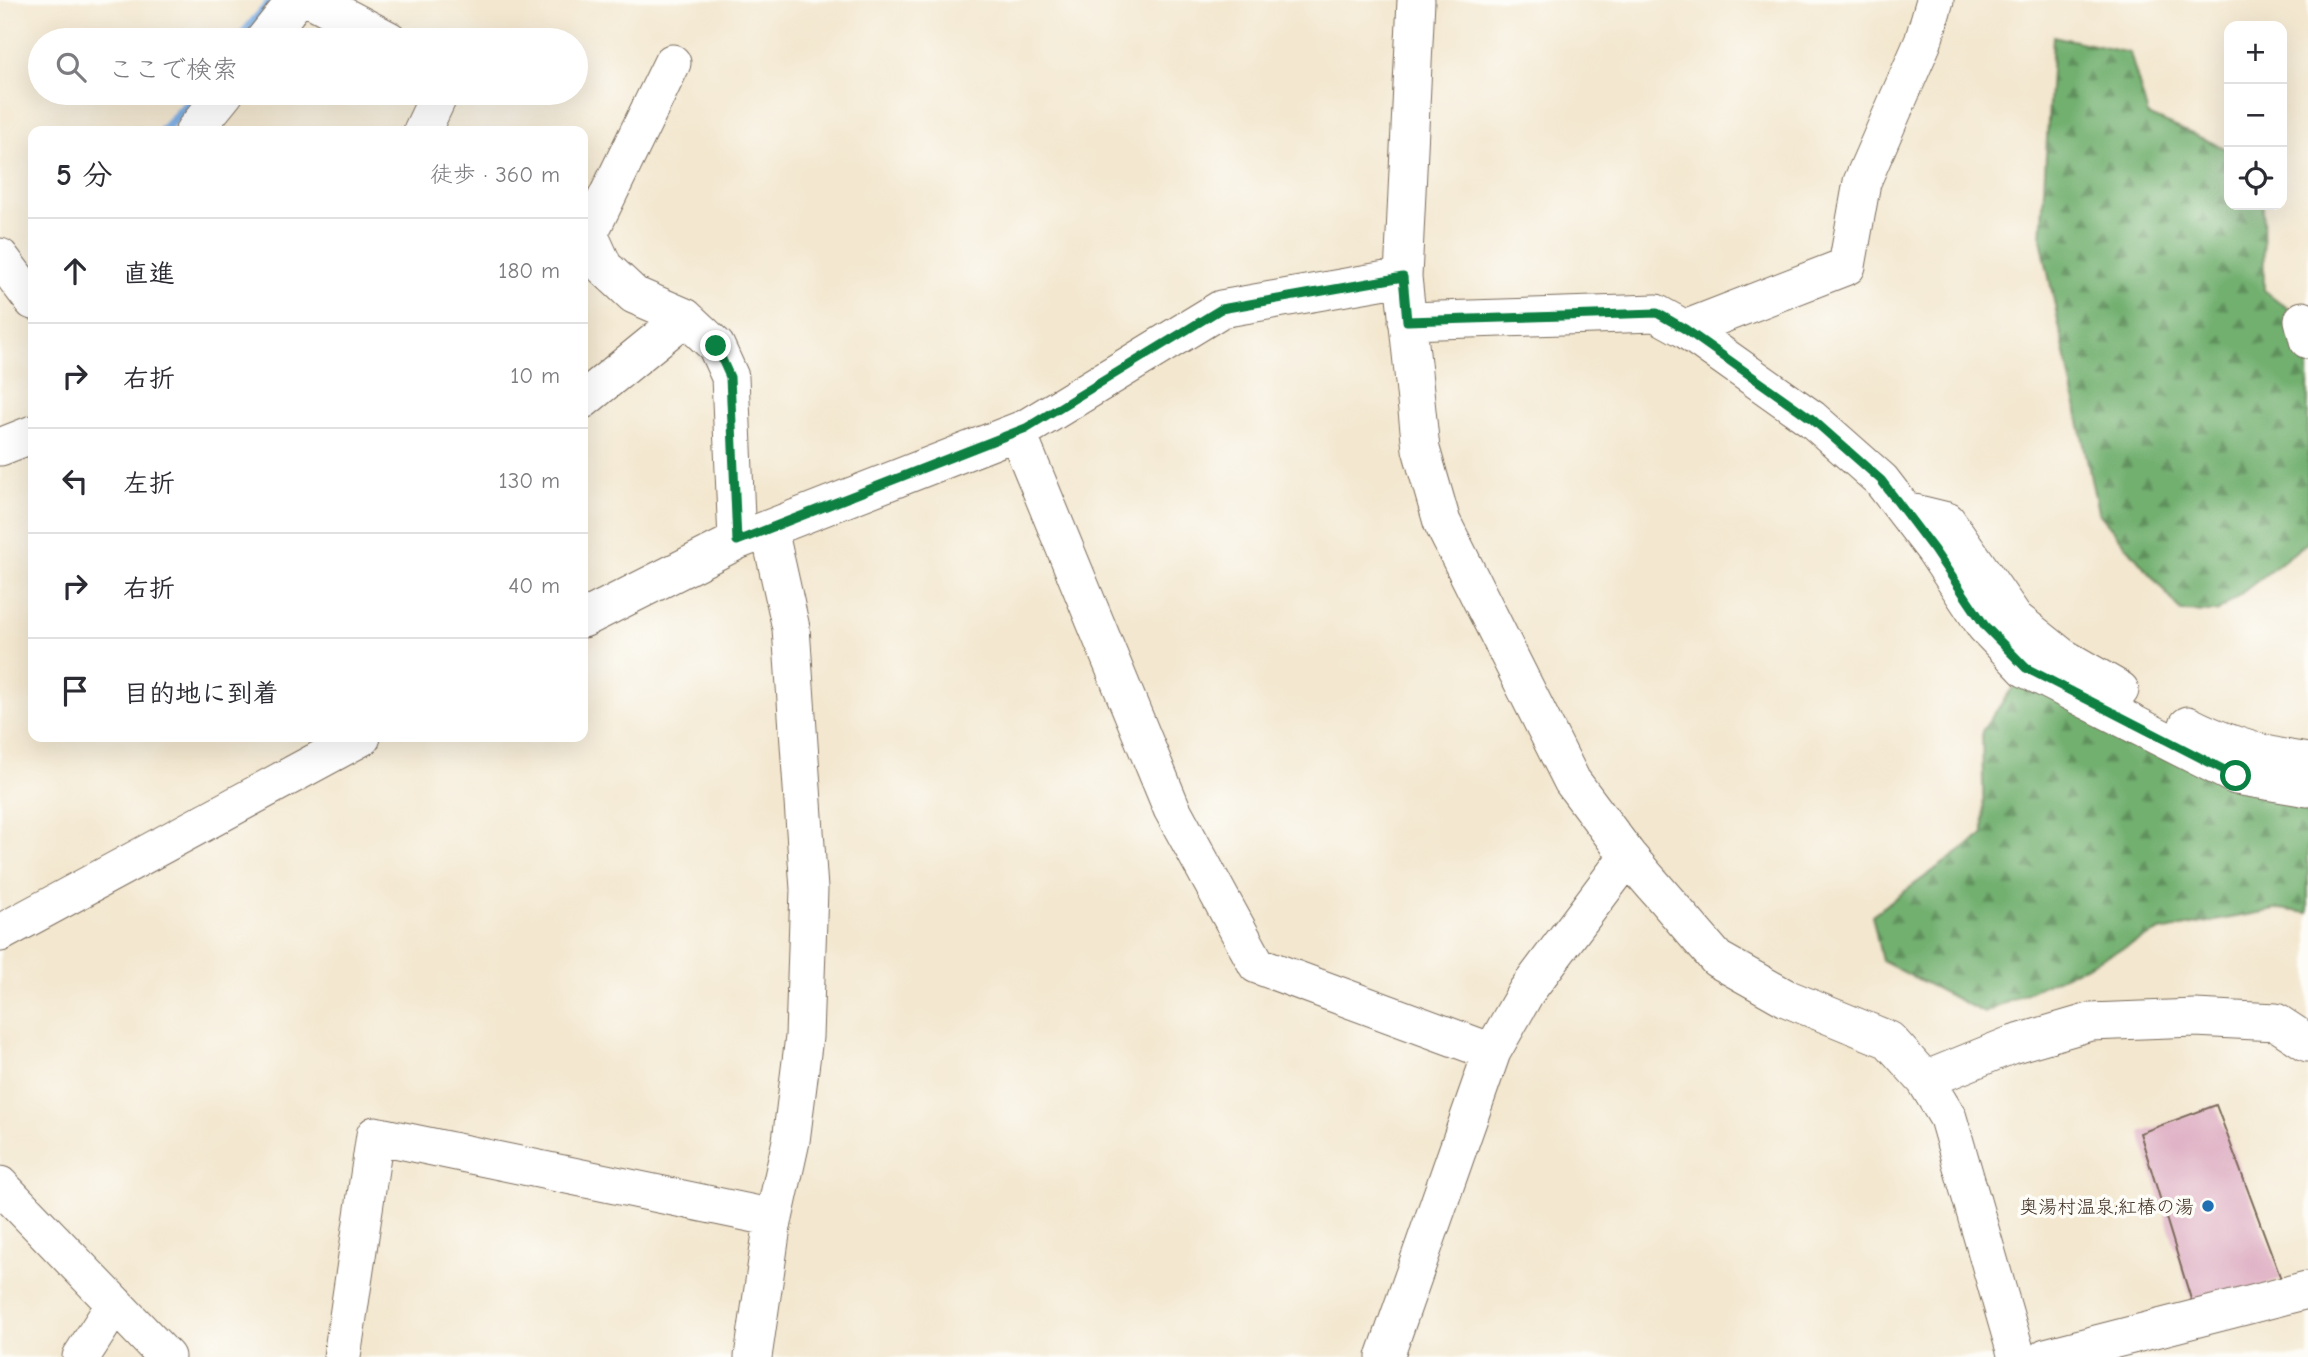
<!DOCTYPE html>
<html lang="ja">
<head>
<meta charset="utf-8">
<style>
	body { margin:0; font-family:"Comic Neue","Klee One",sans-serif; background:#f7f7f7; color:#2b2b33 }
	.controls { position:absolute; right:21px; top:21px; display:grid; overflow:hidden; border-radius:14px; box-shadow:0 7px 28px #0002 }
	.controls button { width:63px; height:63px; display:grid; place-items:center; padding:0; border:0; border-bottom:2px solid #e1e1e2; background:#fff; color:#2b2b33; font:35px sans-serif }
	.stop { position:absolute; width:21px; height:21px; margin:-16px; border:5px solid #0b8043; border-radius:50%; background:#fff }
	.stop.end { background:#0b8043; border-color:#fff; box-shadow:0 2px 7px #0008 }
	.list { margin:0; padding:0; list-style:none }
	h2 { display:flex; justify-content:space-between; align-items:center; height:91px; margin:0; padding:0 28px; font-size:30px }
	h2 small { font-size:23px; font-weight:400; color:#7c7c81 }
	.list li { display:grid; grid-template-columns:46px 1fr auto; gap:21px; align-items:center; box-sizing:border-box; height:105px; padding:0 28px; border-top:2px solid #e1e1e2 }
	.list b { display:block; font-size:26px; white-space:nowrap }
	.list em { font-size:23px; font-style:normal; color:#7c7c81 }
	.icon { flex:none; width:38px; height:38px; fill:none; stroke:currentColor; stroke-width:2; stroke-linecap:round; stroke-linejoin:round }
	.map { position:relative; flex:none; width:2308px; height:1357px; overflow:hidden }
	.search { position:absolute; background:#fff; box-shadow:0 7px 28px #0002; left:28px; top:28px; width:560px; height:77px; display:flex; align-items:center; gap:18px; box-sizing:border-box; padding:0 24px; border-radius:38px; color:#7c7c81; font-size:26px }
	.panel { position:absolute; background:#fff; box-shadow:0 7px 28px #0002; left:28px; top:126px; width:560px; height:616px; border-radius:14px }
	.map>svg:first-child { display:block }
</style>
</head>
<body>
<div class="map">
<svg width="2308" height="1357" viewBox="0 0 2308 1357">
	<defs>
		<pattern id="forest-firs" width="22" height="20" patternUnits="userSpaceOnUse" patternTransform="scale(1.75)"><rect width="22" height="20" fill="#72b070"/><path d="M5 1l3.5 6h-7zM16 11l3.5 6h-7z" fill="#5f8f5b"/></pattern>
	</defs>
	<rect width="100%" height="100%" fill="#fdfcf7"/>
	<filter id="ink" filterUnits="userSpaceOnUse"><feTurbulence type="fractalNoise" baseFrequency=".0143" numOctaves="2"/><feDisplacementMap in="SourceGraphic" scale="14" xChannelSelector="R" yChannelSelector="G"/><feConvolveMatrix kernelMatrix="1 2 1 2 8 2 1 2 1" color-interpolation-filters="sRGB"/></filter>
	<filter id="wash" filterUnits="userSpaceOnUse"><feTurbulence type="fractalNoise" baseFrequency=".00686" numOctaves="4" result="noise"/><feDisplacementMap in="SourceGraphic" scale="28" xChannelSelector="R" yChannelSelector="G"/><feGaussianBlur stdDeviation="1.57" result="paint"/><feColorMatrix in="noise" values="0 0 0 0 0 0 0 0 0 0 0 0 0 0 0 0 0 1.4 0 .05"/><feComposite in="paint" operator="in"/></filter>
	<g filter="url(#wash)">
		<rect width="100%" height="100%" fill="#f3e7cf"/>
		<path fill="url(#forest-firs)" stroke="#566d47" stroke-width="2" d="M 2053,36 L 2130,53 L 2148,115 L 2229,150 L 2229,205 L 2263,205 L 2264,290 L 2303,320 L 2308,340 L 2308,542 L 2217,612 L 2181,611 L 2098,512 L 2041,239 Z
			M 2026,669 L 2308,788 L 2308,913 L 2280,909 L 2160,931 L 1984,1013 L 1882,961 L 1872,915 L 1984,834 L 1982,731 Z"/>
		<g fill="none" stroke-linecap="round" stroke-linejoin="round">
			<path stroke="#76ace4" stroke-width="10" d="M 239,40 L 273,0
				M 163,131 L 198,93"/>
		</g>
		<g id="blocks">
			<path fill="#dfb0c4" d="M 2216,1105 L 2281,1279 L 2194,1309 L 2140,1133 Z"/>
		</g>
	</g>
	<g filter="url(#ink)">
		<use href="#blocks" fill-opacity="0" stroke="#7b6c5c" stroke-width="2"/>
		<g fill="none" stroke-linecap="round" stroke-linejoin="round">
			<defs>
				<path id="minor" d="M 313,0 L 389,40
					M 1416,0 L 1403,277 L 1421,449 L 1442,522 L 1572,781 L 1628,856 L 1717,959 L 1786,998 L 1889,1040 L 1925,1080 L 1948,1118 L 2017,1357
					M 264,40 L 296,0
					M 672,63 L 589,234 L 604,267 L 634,295 L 685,317 L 716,346 L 730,377 L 737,541
					M 194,131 L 225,93
					M 422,131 L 440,93
					M 0,257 L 33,301
					M 2303,320 L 2308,340
					M 1407,321 L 1656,313 L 1685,329 L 1812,419 L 1881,480 L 1934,549 L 1985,626 L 2026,669 L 2236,776 L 2308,788
					M 1685,329 L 1847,266 L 1862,182 L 1923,42 L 1935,0
					M 583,400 L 685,317
					M 1017,432 L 1172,809 L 1257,965 L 1492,1052
					M 0,447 L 33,434
					M 1906,511 L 1947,521 L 2015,619 L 2061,656 L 2120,690
					M 583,619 L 737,541 L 1026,428 L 1221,309 L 1403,277
					M 2188,725 C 2227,745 2264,756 2308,762
					M 0,933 L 362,737
					M 1925,1080 L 2011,1045 L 2090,1022 L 2195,1018 L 2276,1022 L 2308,1043
					M 0,1185 L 166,1357
					M 81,1357 L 115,1304
					M 342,1357 L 375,1135 L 774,1218
					M 753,1357 L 772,1227 L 791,1141 L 804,1037 L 809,889 L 791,628 L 769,529
					M 1385,1357 L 1492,1052 L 1526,992 L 1628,856
					M 2046,1357 L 2307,1290"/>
			</defs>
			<use href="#minor" stroke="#7b6c5c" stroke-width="39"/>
			<use href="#minor" stroke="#fff" stroke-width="37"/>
		</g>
	</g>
	<g fill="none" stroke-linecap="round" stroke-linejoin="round" filter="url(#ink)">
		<path stroke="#0b8043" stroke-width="9" d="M 716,346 L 730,377 L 737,541 L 1026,428 L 1221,309 L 1403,277 L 1407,321 L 1657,313 L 1685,329 L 1812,419 L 1881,480 L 1934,550 L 1985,626 L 2026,668 L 2236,776"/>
	</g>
	<circle fill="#1f6fb2" stroke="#fdfcf7" stroke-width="2.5" cx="2208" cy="1206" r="7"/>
	<g text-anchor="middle" stroke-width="7" stroke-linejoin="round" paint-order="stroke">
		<g font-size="19" fill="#3b2a1e" stroke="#fdfcf7" text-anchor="end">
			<text x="2194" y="1213">奥湯村温泉;紅椿の湯</text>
		</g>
	</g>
</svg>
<div class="controls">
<button>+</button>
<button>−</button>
<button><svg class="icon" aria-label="locate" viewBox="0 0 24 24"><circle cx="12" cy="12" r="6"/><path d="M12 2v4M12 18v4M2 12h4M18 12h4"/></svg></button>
</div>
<div class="stop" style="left:2236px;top:776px"></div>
<div class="stop end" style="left:716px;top:346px"></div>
<div class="search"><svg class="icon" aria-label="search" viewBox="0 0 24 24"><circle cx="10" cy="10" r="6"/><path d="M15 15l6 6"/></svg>ここで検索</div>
<section class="panel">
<h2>5 分<small>徒歩 · 360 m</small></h2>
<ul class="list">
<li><svg class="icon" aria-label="ahead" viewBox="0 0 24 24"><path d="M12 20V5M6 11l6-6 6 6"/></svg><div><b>直進</b></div><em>180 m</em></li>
<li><svg class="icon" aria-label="right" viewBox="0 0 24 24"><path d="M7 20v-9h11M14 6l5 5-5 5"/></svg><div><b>右折</b></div><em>10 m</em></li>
<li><svg class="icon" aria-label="left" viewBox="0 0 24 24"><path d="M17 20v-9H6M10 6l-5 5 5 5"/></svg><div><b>左折</b></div><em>130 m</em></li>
<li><svg class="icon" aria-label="right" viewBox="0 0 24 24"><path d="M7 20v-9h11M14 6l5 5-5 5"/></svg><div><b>右折</b></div><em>40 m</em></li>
<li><svg class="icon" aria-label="arrive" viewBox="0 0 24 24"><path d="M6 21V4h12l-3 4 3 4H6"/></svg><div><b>目的地に到着</b></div></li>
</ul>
</section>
</div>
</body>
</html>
